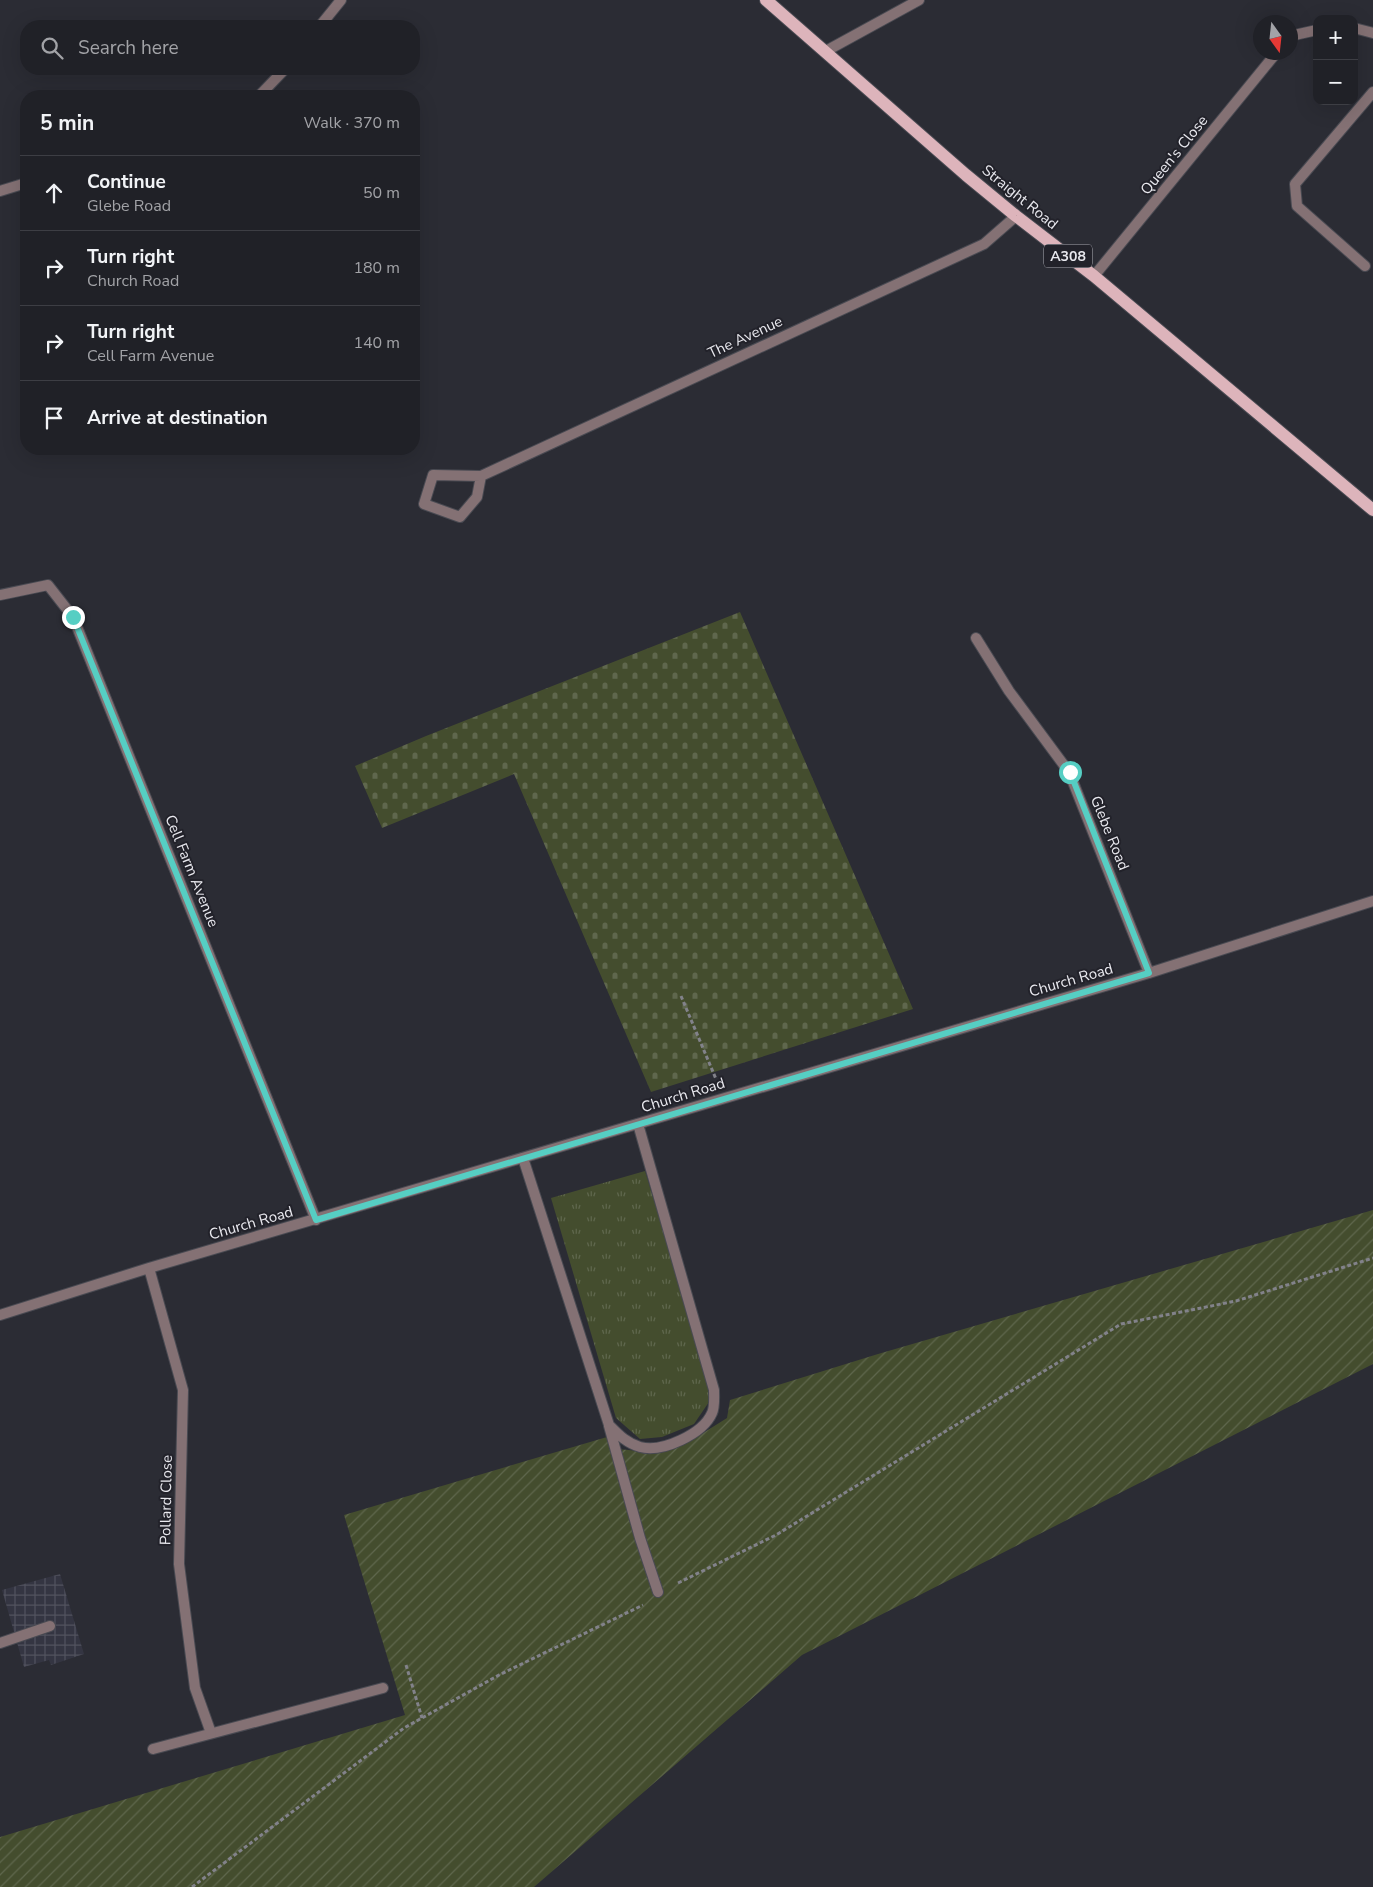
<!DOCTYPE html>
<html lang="en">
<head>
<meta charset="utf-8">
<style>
	body { margin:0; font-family:"Nunito Sans",sans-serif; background:#28292f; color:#f1f3f6 }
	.controls { position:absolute; right:15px; top:15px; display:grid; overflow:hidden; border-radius:10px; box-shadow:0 5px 20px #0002 }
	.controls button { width:45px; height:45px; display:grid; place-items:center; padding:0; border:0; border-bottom:1px solid #3d3e44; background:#202127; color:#f1f3f6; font:25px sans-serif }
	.compass { position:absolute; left:1253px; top:15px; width:45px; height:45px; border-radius:50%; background:#202127; box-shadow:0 5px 20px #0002; rotate:165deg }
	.stop { position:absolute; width:15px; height:15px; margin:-11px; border:4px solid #56cec3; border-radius:50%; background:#fff }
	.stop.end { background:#56cec3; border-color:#fff; box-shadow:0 1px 5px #0008 }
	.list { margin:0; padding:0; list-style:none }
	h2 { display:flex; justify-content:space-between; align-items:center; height:65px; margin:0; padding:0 20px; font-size:21px }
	h2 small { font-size:16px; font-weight:400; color:#a2a3a7 }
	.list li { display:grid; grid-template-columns:32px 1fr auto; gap:15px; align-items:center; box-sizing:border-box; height:75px; padding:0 20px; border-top:1px solid #3d3e44 }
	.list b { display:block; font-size:19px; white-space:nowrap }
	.list p { margin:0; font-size:16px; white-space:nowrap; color:#a2a3a7 }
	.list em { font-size:16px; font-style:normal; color:#a2a3a7 }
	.icon { flex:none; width:28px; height:28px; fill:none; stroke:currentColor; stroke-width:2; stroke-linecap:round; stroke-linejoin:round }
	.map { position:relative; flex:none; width:1373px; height:1887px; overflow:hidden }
	.search { position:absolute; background:#202127; box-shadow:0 5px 20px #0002; left:20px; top:20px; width:400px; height:55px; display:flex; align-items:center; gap:12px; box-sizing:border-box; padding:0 18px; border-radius:20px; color:#a2a3a7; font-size:19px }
	.panel { position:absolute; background:#202127; box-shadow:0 5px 20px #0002; left:20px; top:90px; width:400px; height:365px; border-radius:20px }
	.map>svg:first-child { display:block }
</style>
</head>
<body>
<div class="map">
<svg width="1373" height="1887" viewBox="0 0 1373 1887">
	<defs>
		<pattern id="industrial-grid" width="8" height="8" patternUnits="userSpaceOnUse" patternTransform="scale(1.25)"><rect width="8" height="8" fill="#343542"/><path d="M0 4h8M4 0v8" fill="none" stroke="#51525e"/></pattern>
		<pattern id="grass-tufts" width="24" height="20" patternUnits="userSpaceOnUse" patternTransform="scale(1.25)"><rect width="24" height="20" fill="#444d2e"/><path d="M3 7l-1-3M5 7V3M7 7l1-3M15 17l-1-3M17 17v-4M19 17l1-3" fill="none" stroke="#5f674d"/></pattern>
		<pattern id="cemetery-stones" width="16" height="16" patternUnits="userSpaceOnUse" patternTransform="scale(1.25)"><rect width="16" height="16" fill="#444d2e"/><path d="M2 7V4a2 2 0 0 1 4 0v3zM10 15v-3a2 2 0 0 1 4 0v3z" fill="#5f674d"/></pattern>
		<pattern id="garden-furrows" width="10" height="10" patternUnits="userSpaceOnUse" patternTransform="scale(1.25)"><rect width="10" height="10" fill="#444d2e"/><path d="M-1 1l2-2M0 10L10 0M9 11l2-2" fill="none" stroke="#5f674d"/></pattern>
	</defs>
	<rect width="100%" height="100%" fill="#2b2c34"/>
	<path fill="url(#industrial-grid)" d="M 60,1574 L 84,1654 L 51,1665 L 49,1660 L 24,1667 L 2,1590 Z"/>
	<path fill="url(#grass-tufts)" d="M 645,1171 L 710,1383 L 711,1399 L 694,1424 L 662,1437 L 640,1439 L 616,1418 L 551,1198 Z"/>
	<path fill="url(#cemetery-stones)" d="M 740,612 L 913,1009 L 651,1092 L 514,774 L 382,828 L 355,766 L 426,736 Z"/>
	<path fill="url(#garden-furrows)" d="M 1373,1210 L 1373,1364 L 802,1655 L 534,1887 L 0,1887 L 0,1837 L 405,1715 L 344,1515 L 607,1437 L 618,1449 L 649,1452 L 684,1445 L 727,1418 L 730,1400 L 878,1354 Z"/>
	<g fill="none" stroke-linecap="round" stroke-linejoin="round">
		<defs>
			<path id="lane" d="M 826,51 L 919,0
				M 1365,266 L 1297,206 L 1295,184 L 1373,92
				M 523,1158 L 609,1425 C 618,1434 626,1443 640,1447 C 662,1453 703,1434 712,1413 C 715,1407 714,1396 714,1390 L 638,1124
				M 609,1426 L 640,1538 L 658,1592
				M 0,1643 L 50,1626
				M 153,1749 L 383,1688"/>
			<path id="street" d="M 320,26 L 341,0
				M 1354,28 L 1373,33
				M 1290,36 L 1317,30
				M 259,96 L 285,69
				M 0,191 L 26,183
				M 1094,276 L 1277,52
				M 481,476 L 477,497 L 460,517 L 424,504 L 433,475 L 481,476 L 984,244 L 1016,216
				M 0,595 L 48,585 L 73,617 L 316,1220
				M 976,638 L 1009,691 L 1069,772 L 1149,973
				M 149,1268 L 183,1390 L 179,1564 L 195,1688 L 211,1733
				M 0,1315 L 149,1268 L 1149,973 L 1373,901"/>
			<path id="primary" d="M 766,0 L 966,175 L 1016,216 L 1094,276 L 1373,510"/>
		</defs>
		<use href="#lane" stroke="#494a52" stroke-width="12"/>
		<use href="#street" stroke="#494a52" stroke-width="12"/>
		<use href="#primary" stroke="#494a52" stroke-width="14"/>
		<path stroke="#82828a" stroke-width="3" stroke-dasharray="4 2.5" stroke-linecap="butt" d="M 681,996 L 716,1079
			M 678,1583 L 776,1535 L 1121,1324 L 1236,1301 L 1373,1258
			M 406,1665 L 422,1718
			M 192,1887 L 404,1728 L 499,1675 L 643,1605"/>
		<use href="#lane" stroke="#847174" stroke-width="10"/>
		<use href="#street" stroke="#847174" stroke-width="10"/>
		<use href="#primary" stroke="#ddb4bb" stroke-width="12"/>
	</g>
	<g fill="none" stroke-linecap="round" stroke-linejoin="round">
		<path stroke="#56cec3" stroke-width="6" d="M 73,617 L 316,1220 L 1149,973 L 1070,772"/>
	</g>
	<g text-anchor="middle" stroke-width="4" stroke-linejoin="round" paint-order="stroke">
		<rect fill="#22222a" stroke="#adadb4" stroke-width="1" x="1044" y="244.5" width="48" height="23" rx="4"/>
		<g font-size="14" font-weight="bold" fill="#e9e9ef">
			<text x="1068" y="261">A308</text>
		</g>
		<g font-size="15" fill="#e9e9ef" stroke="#22222a">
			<text transform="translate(1174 155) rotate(-51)" y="5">Queen's Close</text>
			<text transform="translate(1020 197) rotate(39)" y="5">Straight Road</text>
			<text transform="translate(745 337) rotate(-25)" y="5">The Avenue</text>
			<text transform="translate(1110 833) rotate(68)" y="5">Glebe Road</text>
			<text transform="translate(192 871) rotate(68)" y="5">Cell Farm Avenue</text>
			<text transform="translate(1071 980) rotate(-16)" y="5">Church Road</text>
			<text transform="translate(683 1095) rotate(-17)" y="5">Church Road</text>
			<text transform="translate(251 1223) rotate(-16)" y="5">Church Road</text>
			<text transform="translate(166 1500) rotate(-89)" y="5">Pollard Close</text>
		</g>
	</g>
</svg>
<div class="controls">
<button>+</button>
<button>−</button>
</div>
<svg class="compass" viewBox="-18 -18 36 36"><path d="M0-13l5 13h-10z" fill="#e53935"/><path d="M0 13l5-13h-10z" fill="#a2a3a7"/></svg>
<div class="stop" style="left:1070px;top:772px"></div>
<div class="stop end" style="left:73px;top:617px"></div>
<div class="search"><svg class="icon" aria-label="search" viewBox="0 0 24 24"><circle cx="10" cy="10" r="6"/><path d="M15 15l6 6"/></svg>Search here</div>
<section class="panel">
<h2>5 min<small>Walk · 370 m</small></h2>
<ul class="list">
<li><svg class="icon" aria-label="ahead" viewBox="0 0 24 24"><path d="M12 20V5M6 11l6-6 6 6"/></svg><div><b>Continue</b><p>Glebe Road</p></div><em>50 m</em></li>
<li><svg class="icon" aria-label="right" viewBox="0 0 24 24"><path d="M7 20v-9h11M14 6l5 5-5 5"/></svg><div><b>Turn right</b><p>Church Road</p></div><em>180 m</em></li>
<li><svg class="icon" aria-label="right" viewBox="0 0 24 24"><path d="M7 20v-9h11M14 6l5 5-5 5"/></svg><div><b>Turn right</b><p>Cell Farm Avenue</p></div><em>140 m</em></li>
<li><svg class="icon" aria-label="arrive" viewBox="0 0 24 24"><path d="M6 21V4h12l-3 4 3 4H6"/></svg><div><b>Arrive at destination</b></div></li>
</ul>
</section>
</div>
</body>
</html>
